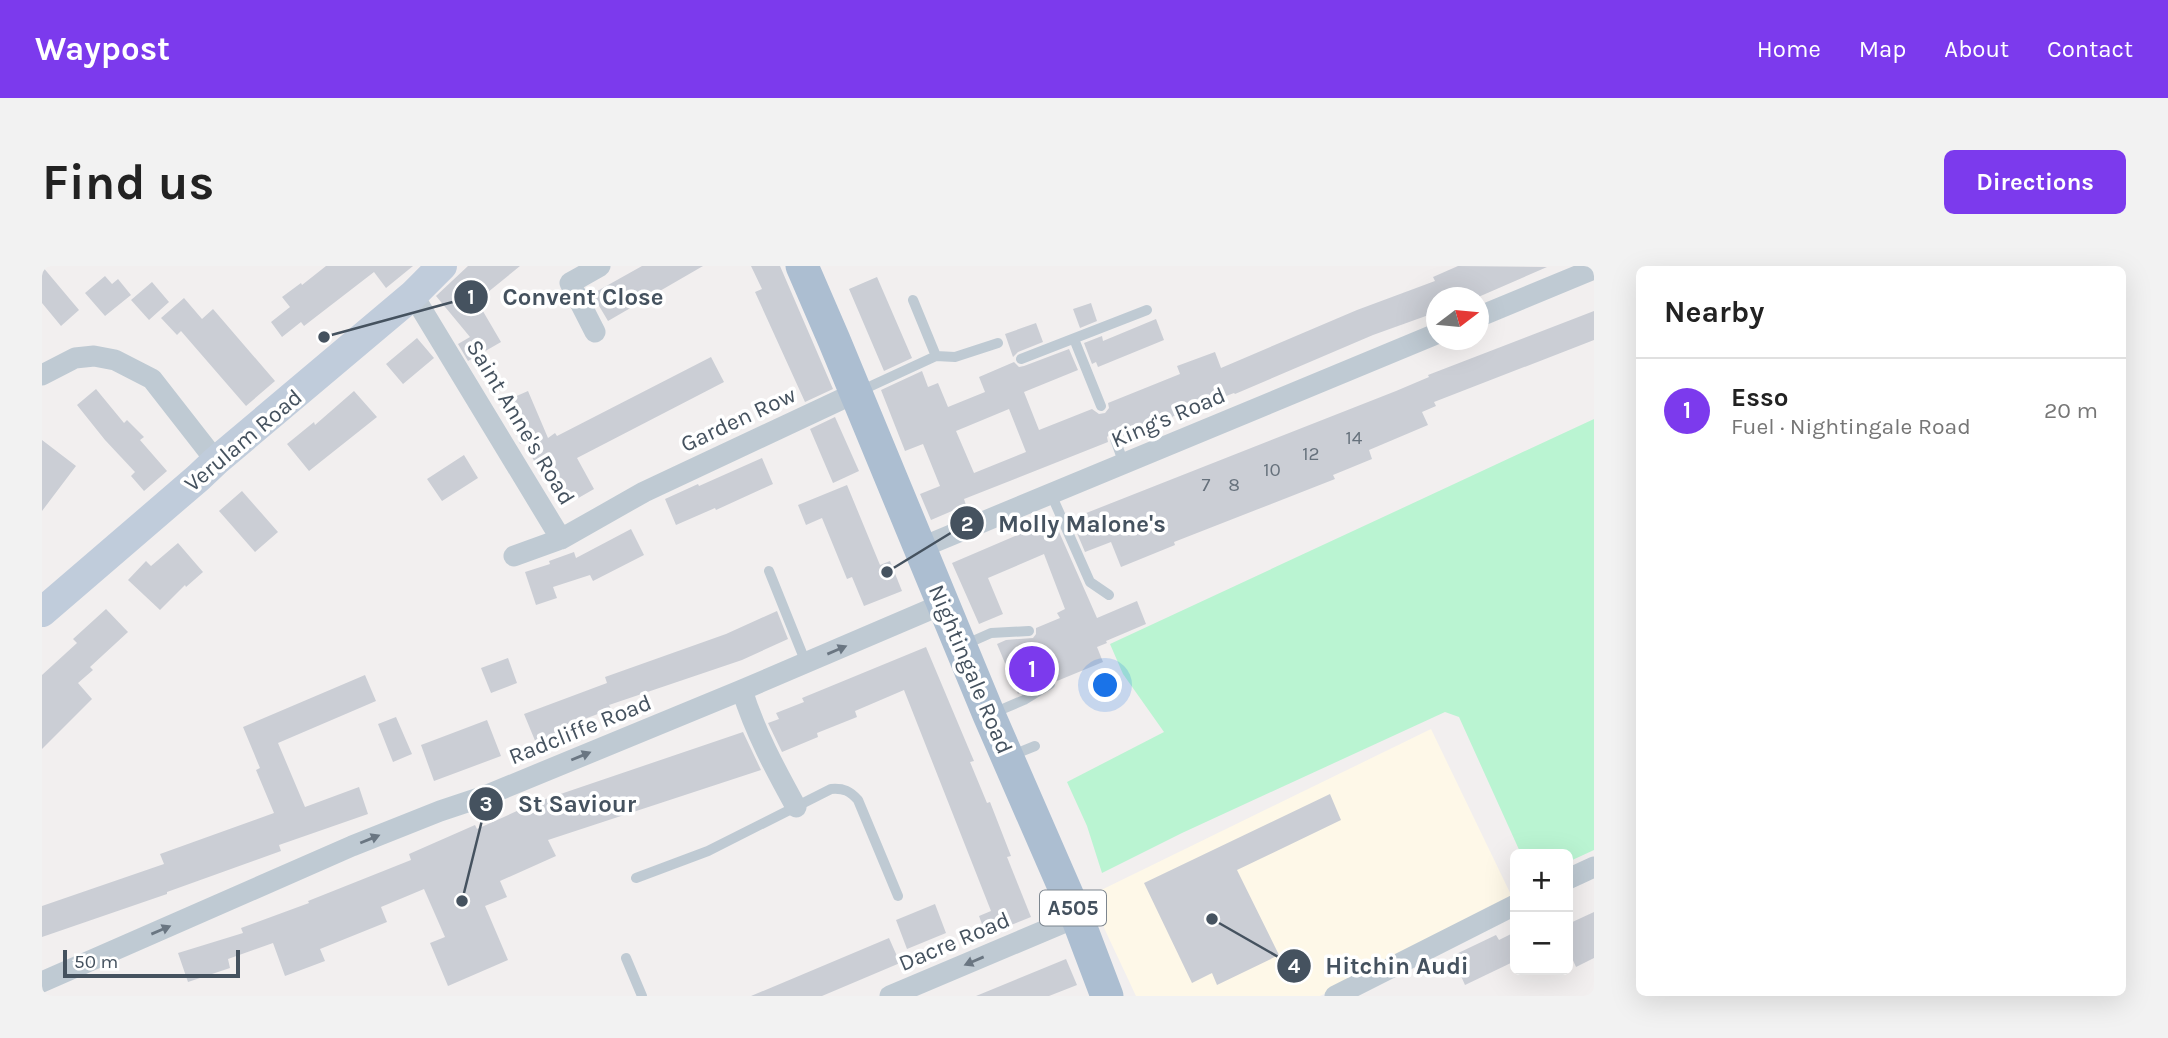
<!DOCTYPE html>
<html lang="en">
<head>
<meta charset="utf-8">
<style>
	body { margin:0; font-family:Karla,sans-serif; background:#f2f2f2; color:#222 }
	.controls { position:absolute; right:21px; bottom:21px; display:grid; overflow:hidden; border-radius:10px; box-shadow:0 7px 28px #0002 }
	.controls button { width:63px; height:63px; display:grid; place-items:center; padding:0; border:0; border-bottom:2px solid #e0e0e0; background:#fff; color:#222; font:35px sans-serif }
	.compass { position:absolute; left:1384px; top:21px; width:63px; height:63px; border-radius:50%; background:#fff; box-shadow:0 7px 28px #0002; rotate:74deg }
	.scale { position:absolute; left:21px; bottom:18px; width:177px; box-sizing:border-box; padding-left:7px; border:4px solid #45525f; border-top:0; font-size:19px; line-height:24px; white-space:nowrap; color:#45525f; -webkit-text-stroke:5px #fff; paint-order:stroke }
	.you { position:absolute; left:1064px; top:420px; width:24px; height:24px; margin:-18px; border:5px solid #fff; border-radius:50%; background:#1a73e8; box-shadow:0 0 0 10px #1a73e833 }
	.badge { display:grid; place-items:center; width:46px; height:46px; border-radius:50%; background:#7c3aed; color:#fff; font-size:23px; font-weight:700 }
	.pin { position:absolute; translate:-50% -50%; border:4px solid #fff; box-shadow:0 2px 7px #0006 }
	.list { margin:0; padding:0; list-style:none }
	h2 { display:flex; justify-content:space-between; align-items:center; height:91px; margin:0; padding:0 28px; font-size:30px }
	h2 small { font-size:23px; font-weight:400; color:#767676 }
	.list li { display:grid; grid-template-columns:46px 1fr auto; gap:21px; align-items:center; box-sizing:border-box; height:105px; padding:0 28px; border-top:2px solid #e0e0e0 }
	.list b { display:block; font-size:26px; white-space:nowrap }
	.list p { margin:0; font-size:23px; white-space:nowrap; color:#767676 }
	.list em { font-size:23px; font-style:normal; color:#767676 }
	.map { position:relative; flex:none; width:1552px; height:730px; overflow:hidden; border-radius:10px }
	header { display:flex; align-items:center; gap:42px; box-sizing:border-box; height:98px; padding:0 35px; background:#7c3aed; color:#fff }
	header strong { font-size:33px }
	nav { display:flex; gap:38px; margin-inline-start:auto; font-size:24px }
	.intro { display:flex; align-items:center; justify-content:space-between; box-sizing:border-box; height:168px; padding:0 42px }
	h1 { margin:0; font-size:49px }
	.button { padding:18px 32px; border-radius:10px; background:#7c3aed; color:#fff; font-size:24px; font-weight:700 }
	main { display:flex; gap:42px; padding:0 42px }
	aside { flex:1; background:#fff; border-radius:10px; box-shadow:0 7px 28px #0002 }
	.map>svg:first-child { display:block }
</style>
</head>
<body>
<header>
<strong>Waypost</strong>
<nav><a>Home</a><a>Map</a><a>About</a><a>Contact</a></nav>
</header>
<div class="intro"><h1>Find us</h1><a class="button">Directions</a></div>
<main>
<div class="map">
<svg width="1552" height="730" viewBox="0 0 1552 730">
	<rect width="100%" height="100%" fill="#f2efef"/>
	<path fill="#fef8e8" d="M 1389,463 L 1472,635 L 1278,730 L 1094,730 L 1063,664 L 1051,628 Z"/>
	<path fill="#baf4d2" d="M 1552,153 L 1552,584 L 1526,596 L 1526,588 L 1479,588 L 1417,451 L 1403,446 L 1140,567 L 1060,607 L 1045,560 L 1025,516 L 1122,466 L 1081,408 L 1068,378 Z"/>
	<path fill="#cbced5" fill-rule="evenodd" d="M 0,0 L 37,44 L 19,60 L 0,37 Z
		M 284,0 L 371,0 L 344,22 L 332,6 L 262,60 L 259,56 L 240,71 L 229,56 L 248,41 L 240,31 L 259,17 L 260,19 Z
		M 426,0 L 478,0 L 435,35 L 459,76 L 426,95 L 416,78 L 428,71 L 394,30 Z
		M 600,0 L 661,0 L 566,55 L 550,28 Z
		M 709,0 L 738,0 L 791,123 L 763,136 L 713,26 L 720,23 Z
		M 1416,0 L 1505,1 L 1434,32 L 1395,32 L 1395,46 L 1331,69 L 1193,128 L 1192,127 L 1080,170 L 1075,165 L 1070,166 L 1065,171 L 1066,176 L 922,233 L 924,239 L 889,254 L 878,228 L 898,220 L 881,178 L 863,185 L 839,124 L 880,105 L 886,121 L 896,117 L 906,141 L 943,126 L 937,111 L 972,96 L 977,101 L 982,100 L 1027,83 L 1036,104 L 982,126 L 997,164 L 1050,143 L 1057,148 L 1063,147 L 1067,142 L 1066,137 L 1138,108 L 1135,100 L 1173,86 L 1179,102 L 1315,44 L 1393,15 L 1391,11 ZM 967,143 L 984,186 L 932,207 L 914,165 Z
		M 63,10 L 70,18 L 76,13 L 89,29 L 63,50 L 43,27 Z
		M 835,11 L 870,92 L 842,105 L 807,23 Z
		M 110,16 L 127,36 L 107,54 L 89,34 Z
		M 142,32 L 160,53 L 171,43 L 233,115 L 204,140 L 139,65 L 135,69 L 119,52 Z
		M 1049,37 L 1055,55 L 1038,62 L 1031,43 Z
		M 1552,45 L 1552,74 L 1392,136 L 1394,140 L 1380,146 L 1386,159 L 1327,184 L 1330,193 L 1291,209 L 1293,213 L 1132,276 L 1133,279 L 1079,301 L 1069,276 L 1043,286 L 1029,253 L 1354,125 L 1387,111 L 1386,109 Z
		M 1114,53 L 1122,74 L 1056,101 L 1054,96 L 1050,98 L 1042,77 L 1060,70 L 1061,75 Z
		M 994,57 L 1001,76 L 976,86 L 971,91 L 963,68 Z
		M 375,72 L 392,92 L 361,118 L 344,98 Z
		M 669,91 L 682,116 L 535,192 L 552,223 L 519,242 L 482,177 L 478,178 L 461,136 L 486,125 L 506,172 L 513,167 L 515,170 Z
		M 54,123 L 82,157 L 85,154 L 102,171 L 98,174 L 125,205 L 102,225 L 89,210 L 93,206 L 63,174 L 35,139 Z
		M 312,125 L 335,151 L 267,205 L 245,178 L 272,156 L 273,159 Z
		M 793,151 L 817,205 L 791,217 L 768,163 Z
		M 0,174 L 34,200 L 0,245 Z
		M 422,189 L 436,212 L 400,235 L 385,213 Z
		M 720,192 L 731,218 L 674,244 L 673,242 L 634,259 L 623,233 L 656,218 L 657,220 Z
		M 805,219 L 838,299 L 848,295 L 860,325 L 822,340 L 810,311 L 805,313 L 780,252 L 764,259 L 756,239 Z
		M 200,225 L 236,266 L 213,286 L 177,245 Z
		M 1014,259 L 1055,352 L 1095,335 L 1104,358 L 1064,375 L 1065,377 L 1055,381 L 1061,396 L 1015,415 L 1011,411 L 1004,411 L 976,428 L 955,378 L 964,374 L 991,372 L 994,368 L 994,362 L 1018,352 L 1015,347 L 1023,343 L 1002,288 L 946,312 L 961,348 L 937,358 L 910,297 L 985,265 L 993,262 L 995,266 Z
		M 589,263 L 602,289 L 551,315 L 548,309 L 511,321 L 515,332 L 494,339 L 483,306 L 508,298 L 507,295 L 532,286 L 534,292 Z
		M 136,277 L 161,306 L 144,321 L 143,319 L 118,344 L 86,314 L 104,295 L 109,300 Z
		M 64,343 L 86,366 L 48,401 L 51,404 L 36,417 L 50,433 L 0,483 L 0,409 L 35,377 L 31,373 Z
		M 735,345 L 746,373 L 700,394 L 567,439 L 569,443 L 516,463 L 518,468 L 494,477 L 482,448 L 565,417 L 563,411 L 684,368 Z
		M 884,381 L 926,481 L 932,495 L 928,496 L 945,537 L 948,536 L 969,590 L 965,591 L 989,651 L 944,669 L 937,650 L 949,645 L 862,424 L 813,445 L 815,451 L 775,467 L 776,471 L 740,486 L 726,457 L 737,453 L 734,447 L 762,436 L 760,432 Z
		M 466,392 L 475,417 L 449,427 L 439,402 Z
		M 323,409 L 334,435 L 236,477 L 263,541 L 317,521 L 326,548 L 237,579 L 239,585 L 125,626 L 125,628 L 0,671 L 0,640 L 122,598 L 118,588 L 232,547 L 214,504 L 218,502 L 201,461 Z
		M 354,451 L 370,488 L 351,496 L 336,458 Z
		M 445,454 L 459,490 L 392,515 L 379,479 Z
		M 701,466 L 719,504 L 506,574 L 514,590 L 458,615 L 465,631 L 443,640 L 466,694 L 406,720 L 388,677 L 403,671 L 382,623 L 339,641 L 345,656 L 278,683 L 283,695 L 243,710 L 231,677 L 186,693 L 188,702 L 146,716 L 136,687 L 201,667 L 199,662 L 267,637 L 266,635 L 369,594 L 367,588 L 433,559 L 435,563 L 495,536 Z
		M 1288,528 L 1299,554 L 1195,604 L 1237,689 L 1175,719 L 1170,707 L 1150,717 L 1102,617 Z
		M 893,638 L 904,667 L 865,683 L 854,654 Z
		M 1552,646 L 1552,692 L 1534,701 L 1526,683 L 1526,658 Z
		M 1473,666 L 1473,695 L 1423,719 L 1410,690 L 1454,669 L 1457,674 Z
		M 847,672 L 858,697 L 780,730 L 709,730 Z
		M 1024,693 L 1035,719 L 1007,730 L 934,730 Z"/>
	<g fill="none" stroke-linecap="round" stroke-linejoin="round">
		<path stroke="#bfcad3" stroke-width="10" d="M 871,34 L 894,90
			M 1032,73 L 1059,140
			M 979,93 L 1105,44
			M 816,126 L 894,90 L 913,91 L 956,77
			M 1073,173 L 1082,198
			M 1009,228 L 1048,316 L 1067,329
			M 727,305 L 764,397
			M 922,379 L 949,367 L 987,365
			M 949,448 L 982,434 L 1008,418
			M 968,490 L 993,480
			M 594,612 L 666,585 L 789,523 C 802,522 808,525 816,534 L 856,630
			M 584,692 L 600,730"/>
		<path stroke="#bfcad3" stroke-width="21" d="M 371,29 L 519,273
			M 1436,51 L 1552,3
			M 553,66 L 528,17 L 558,0
			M 0,109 L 33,92 L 52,90 L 73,94 L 110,113 L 174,195
			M 878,282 L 1394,68
			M 472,290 L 519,273 L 602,226 L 813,127
			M 700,424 C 713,466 733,503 754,541
			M 1526,613 L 1552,601
			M 0,716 L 310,580 L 398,545 L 443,530 L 700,424 L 901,338
			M 848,730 L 1035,651
			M 1293,730 L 1473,639"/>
		<path stroke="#c0ccdb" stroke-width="30" d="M 0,346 L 156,212 L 174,195 L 371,29 L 400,0"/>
		<path stroke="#acbed1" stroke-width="33" d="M 760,0 L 792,74 L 947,449 L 1035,651 L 1065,730"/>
	</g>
	<defs><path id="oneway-solid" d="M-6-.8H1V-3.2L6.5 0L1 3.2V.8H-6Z" transform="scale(1.75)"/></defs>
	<g fill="#6a7682">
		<use href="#oneway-solid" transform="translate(795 384) rotate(-23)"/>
		<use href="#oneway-solid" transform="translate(539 490) rotate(-22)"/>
		<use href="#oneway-solid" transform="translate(328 573) rotate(-22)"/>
		<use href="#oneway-solid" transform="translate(119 664) rotate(-23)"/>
		<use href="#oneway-solid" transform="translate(932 695) rotate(157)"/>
	</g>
	<g text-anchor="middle" stroke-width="7" stroke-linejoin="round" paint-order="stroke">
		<g font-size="19" fill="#66717c">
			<text x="1312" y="178">14</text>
			<text x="1269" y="194">12</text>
			<text x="1230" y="210">10</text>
			<text x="1164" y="225">7</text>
			<text x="1192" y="225">8</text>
		</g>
		<rect fill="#fff" stroke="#7d868f" stroke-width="2" x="998" y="624.5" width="66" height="35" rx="5"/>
		<g font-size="21" font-weight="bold" fill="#45525f">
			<text x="1031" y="649">A505</text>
		</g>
		<g font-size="23" fill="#45525f" stroke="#fff">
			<text transform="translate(1126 151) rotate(-23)" y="8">King's Road</text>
			<text transform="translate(696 153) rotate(-25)" y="8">Garden Row</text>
			<text transform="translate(479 156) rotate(59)" y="8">Saint Anne's Road</text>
			<text transform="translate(201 174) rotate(-40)" y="8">Verulam Road</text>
			<text transform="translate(929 403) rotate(67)" y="8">Nightingale Road</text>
			<text transform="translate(538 463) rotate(-22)" y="8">Radcliffe Road</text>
			<text transform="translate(912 675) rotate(-23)" y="8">Dacre Road</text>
		</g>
	</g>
	<path fill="none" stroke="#45525f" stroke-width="2.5" d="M282 71L429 31M845 306L925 257M420 635L444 538M1170 653L1252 700"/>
	<g fill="#45525f" stroke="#fff" stroke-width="2.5">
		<circle cx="282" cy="71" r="7"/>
		<circle cx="845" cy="306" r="7"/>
		<circle cx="420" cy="635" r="7"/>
		<circle cx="1170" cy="653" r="7"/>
		<circle cx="429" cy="31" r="18"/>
		<circle cx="925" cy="257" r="18"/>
		<circle cx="444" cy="538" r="18"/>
		<circle cx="1252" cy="700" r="18"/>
	</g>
	<g font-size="21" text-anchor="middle" font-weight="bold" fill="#fff">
		<text x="429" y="38">1</text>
		<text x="925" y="265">2</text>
		<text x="444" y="545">3</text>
		<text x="1252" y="707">4</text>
	</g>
	<g font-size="24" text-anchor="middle" font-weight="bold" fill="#45525f" stroke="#fff" stroke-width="7" stroke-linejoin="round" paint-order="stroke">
		<text x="541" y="39">Convent Close</text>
		<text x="1040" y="266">Molly Malone's</text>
		<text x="535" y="546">St Saviour</text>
		<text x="1355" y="708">Hitchin Audi</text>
	</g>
</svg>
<div class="controls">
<button>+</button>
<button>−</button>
</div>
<svg class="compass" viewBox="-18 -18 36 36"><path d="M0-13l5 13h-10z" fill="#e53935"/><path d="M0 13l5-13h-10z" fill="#767676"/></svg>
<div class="scale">50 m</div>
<div class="you"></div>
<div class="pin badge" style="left:990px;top:403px">1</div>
</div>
<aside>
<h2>Nearby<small></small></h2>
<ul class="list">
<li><span class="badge">1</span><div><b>Esso</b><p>Fuel · Nightingale Road</p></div><em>20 m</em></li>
</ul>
</aside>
</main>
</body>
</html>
